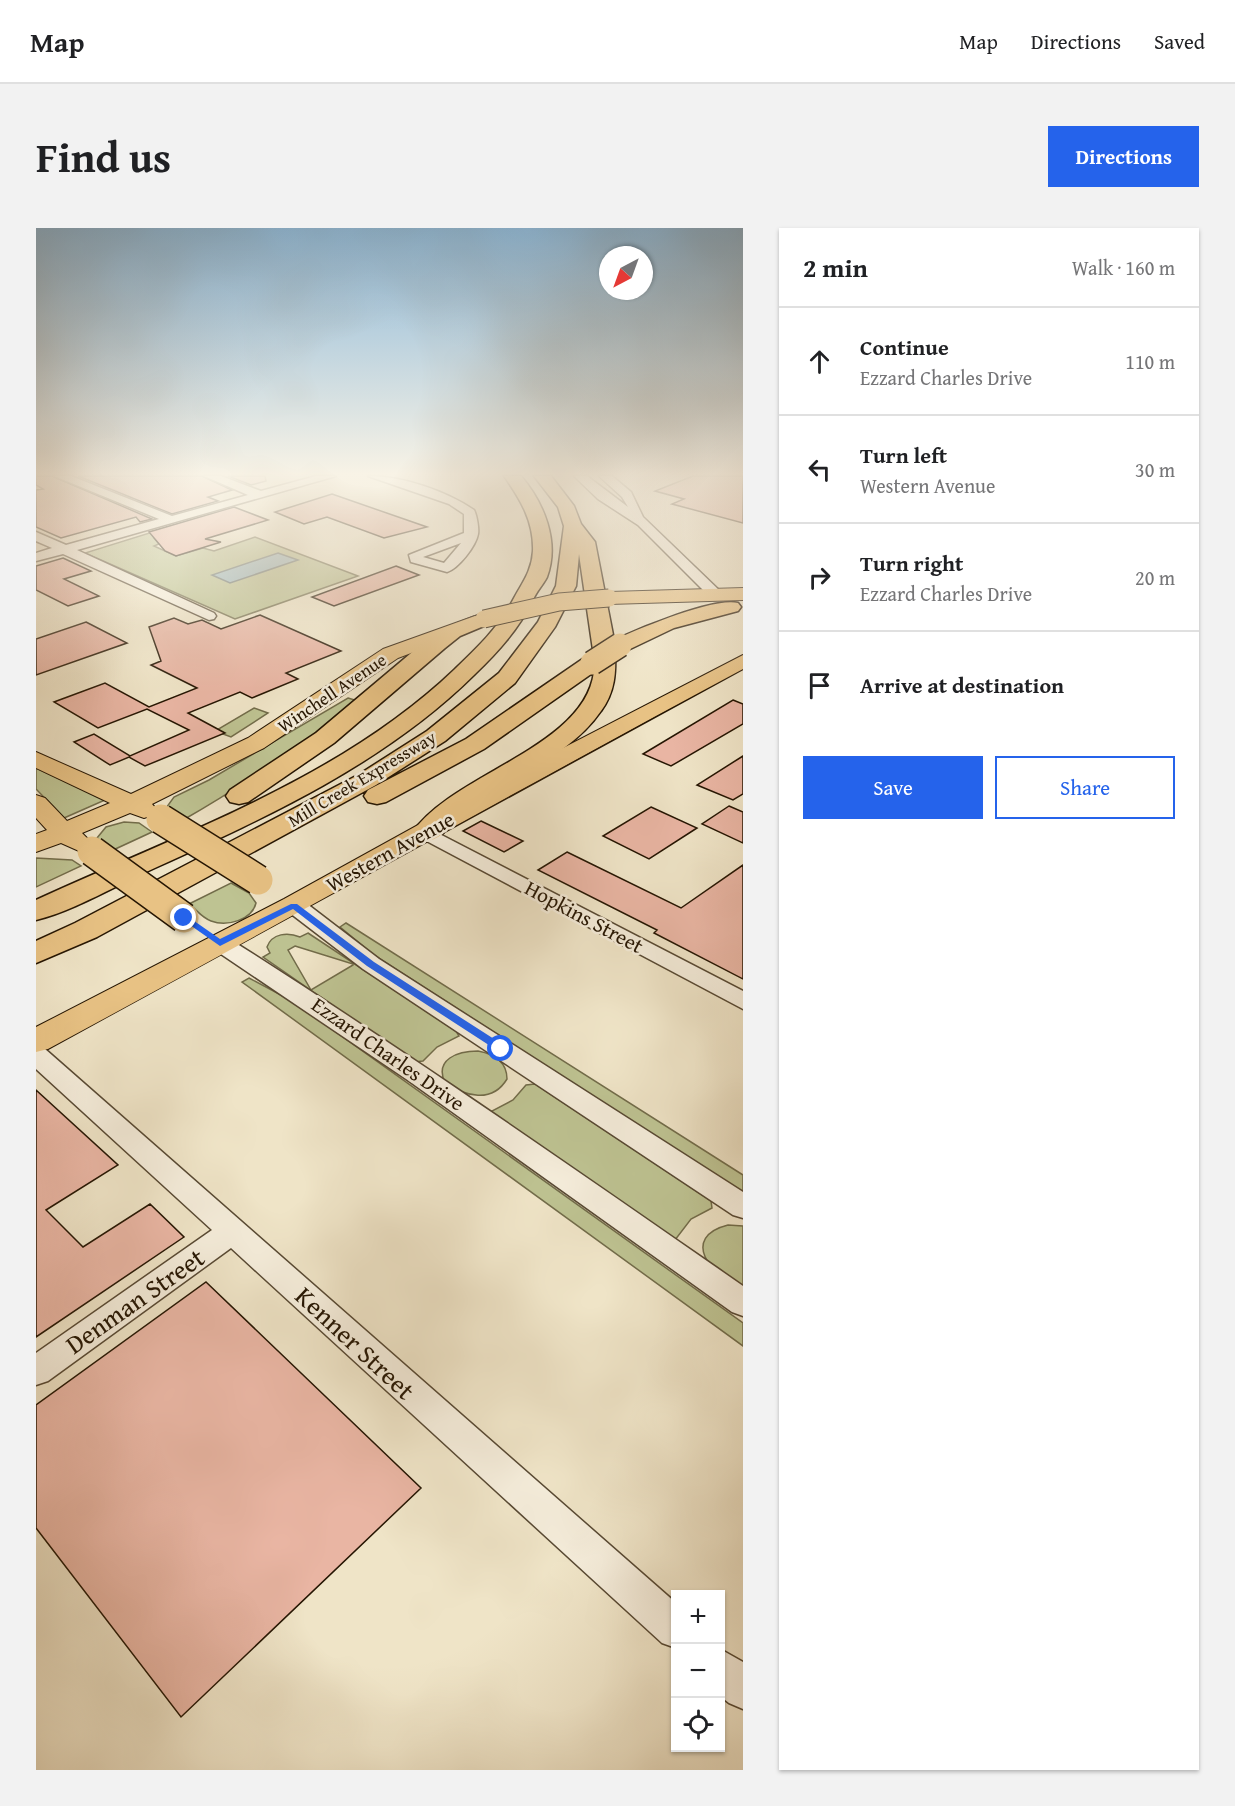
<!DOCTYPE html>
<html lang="en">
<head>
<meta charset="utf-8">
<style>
	body { margin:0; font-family:"Gentium Book Plus",serif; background:#f2f2f2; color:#202124 }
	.controls { position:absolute; right:18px; bottom:18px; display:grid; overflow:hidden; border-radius:0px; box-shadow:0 2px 4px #0004 }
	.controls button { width:54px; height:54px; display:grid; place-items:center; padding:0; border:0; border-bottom:2px solid #e0e0e0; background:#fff; color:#202124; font:30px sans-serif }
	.compass { position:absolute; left:563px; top:18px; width:54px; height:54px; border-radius:50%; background:#fff; box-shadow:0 2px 4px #0004; rotate:221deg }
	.stop { position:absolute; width:18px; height:18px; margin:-14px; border:4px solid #2563eb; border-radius:50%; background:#fff }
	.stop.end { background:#2563eb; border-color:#fff; box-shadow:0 2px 6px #0008 }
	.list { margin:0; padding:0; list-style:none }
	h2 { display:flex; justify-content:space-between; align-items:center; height:78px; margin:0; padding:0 24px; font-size:26px }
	h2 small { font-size:20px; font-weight:400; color:#757577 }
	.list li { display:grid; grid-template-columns:39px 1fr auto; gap:18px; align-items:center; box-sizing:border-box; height:108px; padding:0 24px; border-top:2px solid #e0e0e0 }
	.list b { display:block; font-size:22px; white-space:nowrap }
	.list p { margin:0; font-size:20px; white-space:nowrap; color:#757577 }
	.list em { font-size:20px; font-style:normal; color:#757577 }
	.actions { display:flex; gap:12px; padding:18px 24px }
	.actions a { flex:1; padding:14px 0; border:2px solid #2563eb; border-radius:0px; text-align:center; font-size:21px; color:#2563eb }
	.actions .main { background:#2563eb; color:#fff }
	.icon { flex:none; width:33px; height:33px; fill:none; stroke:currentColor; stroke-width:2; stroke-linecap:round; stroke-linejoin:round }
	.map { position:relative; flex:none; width:707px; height:1542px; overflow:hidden; border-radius:0px }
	header { display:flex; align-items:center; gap:36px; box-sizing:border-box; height:84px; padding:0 30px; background:#fff; border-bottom:2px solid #e0e0e0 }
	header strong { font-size:28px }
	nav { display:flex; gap:33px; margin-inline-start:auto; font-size:21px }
	.intro { display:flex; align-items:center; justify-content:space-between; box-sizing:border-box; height:144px; padding:0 36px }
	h1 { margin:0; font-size:42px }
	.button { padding:15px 27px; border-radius:0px; background:#2563eb; color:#fff; font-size:21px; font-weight:700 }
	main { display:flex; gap:36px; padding:0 36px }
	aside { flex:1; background:#fff; border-radius:0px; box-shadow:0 2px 4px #0004 }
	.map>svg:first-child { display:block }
</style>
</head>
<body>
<header>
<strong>Map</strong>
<nav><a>Map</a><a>Directions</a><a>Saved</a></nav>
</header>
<div class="intro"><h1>Find us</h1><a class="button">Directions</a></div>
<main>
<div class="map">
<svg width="707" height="1542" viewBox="0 0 707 1542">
	<rect width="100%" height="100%" fill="#efe4c7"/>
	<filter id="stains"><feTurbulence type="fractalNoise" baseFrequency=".00333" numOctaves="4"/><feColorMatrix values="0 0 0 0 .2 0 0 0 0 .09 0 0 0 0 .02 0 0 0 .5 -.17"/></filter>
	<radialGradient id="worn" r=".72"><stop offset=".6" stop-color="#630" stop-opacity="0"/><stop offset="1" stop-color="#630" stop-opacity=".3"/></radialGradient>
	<path fill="#bec392" stroke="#726c4a" stroke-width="1.5" fill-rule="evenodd" d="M 123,302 L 118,310 L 123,316 L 118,318 L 140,328 L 167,320 L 178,323 L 219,309 L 322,348 L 199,391 L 49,325 Z
		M 312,470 L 322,473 C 264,517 211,556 147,592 L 130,580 L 138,569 L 173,552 Z
		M 218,480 L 232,485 L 195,509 L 179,503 Z
		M 0,540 L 69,572 L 28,590 L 0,561 Z
		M 88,594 L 103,595 L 116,604 L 75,623 L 61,610 L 70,599 Z
		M 0,630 L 36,632 L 45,638 L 0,659 Z
		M 195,655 L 213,665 L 220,675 C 216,692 191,699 175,693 C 165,689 161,682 153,676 Z
		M 310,695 L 707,947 L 707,965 L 338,727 L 304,699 Z
		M 272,705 L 420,803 L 423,808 L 401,819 L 387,833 L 378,834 L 227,729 L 234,725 L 231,719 C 236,705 252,704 264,709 ZM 259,718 L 317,736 L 317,737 L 275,762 L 252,722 Z
		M 213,750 L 258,774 L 707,1095 L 707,1118 L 206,754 Z
		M 442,823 C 458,826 471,833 471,851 C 456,876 429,868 409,855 C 398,831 422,823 442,823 Z
		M 499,856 L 675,973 L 676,980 L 655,991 L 639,1012 L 454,884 L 477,872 L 490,857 Z
		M 692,997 L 707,998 L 707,1057 C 674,1050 644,1009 692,997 Z"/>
	<path fill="#a0bbc1" stroke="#6f7975" stroke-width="1.5" d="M 242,325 L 262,332 L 194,355 L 176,347 Z"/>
	<path fill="#e9b5a3" stroke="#251502" stroke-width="1.5" d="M 0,248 L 16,248 L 116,291 L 104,294 L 100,289 L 25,310 L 0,299 L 0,262 L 7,261 L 0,257 Z
		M 42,248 L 166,248 L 196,262 L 172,269 L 182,273 L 136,286 Z
		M 192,248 L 229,248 L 230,253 L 215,257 Z
		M 657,248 L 707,248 L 707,295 L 636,276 L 648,271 L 619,263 Z
		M 296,266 L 391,299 L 348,310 L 291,289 L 268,296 L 239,284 Z
		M 198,279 L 232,292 L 169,311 L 185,314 L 140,328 L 129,323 L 113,304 Z
		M 27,330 L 55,343 L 28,351 L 63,368 L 32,378 L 0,362 L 0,338 Z
		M 360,338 L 383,347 L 298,378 L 276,369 Z
		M 224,387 L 305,423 L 250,445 L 262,451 L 216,470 L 204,464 L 152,485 L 189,505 L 109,538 L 93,529 L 74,537 L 38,514 L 58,506 L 94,528 L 153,502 L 111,481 L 62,500 L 18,474 L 69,455 L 113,479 L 161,460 L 115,437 L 125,433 L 113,399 L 138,390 L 152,396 L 166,392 L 185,401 Z
		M 50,394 L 91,415 L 0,447 L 0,411 Z
		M 697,472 L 707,476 L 707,496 L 635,538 L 607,526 Z
		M 707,528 L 707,566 L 697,572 L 661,557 Z
		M 693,578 L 707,584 L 707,615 L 666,596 Z
		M 615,579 L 661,600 L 613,631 L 567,608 Z
		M 445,593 L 487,613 L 468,624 L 427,603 Z
		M 531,624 L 645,680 L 707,637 L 707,751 L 618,705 L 621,702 L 502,642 Z
		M 0,862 L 82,937 L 10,982 L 47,1019 L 114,976 L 148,1009 L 0,1109 Z
		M 170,1054 L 385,1260 L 145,1489 L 0,1300 L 0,1177 Z"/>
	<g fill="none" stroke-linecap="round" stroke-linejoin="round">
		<defs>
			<path id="minor" d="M 18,248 L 35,248 L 136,288 L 212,267 L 168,248 L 185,248 L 225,263 L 280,248 L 300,248 L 41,322 L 178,385 L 180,388 L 178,391 L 173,392 L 27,326 L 0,333 L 0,325 L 16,320 L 0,313 L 0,304 L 30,317 L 123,291 Z
				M 332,248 C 367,248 410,263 438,282 C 441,288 443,301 442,306 C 440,318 422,341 411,344 L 375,334 L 373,327 L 428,305 L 428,286 L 413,276 ZM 425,315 L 408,335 L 387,329 Z
				M 538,248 L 551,248 L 592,279 L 586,269 L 563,248 L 576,248 L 595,264 L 607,289 L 685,364 L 687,367 L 685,370 L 675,370 L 602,297 L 562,271 Z
				M 390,599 L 707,763 L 707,781 L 383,609 L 380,605 L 383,601 Z
				M 258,670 L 266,672 L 343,731 L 707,964 L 707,990 L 697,987 L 327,741 L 250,682 L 247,677 L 250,672 Z
				M 184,708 L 192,710 C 367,821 537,940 707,1058 L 707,1088 L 696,1084 L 373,853 L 176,720 L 173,715 L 176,710 Z
				M 0,818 L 9,821 L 640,1375 L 640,1420 L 626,1415 L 195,1020 L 12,1153 L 0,1157 L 0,1125 L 176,1002 L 0,841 Z
				M 684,1421 L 707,1434 L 707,1481 L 693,1475 L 684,1468 Z"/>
			<path id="major" d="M 707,360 L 707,372 L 573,376 L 564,370 L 573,364 Z
				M 439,388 L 446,390 L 449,394 L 446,398 L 362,430 L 228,520 L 116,576 L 121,582 L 117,587 L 108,590 L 94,585 L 46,605 L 56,615 L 52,621 L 43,623 L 25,615 L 0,624 L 0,606 L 11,602 L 0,590 L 0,567 L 9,570 L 31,593 L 74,575 L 0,540 L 0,524 L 95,566 L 212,510 L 347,421 Z
				M 707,427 L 707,441 C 474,566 244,696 12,821 L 0,824 L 0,799 L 248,671 L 440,565 Z"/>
			<path id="highway" d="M 468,248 L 485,248 C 508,275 524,314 511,349 C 507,357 500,364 497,372 C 482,402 462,424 438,447 C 349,535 233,588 121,639 C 84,655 38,683 0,692 L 0,672 C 143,606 303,552 419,441 C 442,419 462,400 477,372 C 486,355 496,343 497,323 C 498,293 484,271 468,248 Z
				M 498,248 L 515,248 L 538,278 L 545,296 L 559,314 L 578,412 C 602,401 678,369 702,375 L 705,379 L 702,383 L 638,400 L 592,422 L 579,422 C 580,445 579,464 565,483 C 532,531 472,548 429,583 C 419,591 410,606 398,611 C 392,614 387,612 380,611 L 376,605 C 417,545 548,520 558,444 L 448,521 L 350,574 L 341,576 L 332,574 L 328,568 L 332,562 L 430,511 L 548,430 L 558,429 L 543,326 L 540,358 L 519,399 L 479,455 L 409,513 L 340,557 L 61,709 L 0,735 L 0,713 L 39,695 L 322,547 L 391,503 L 463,445 L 502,394 L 520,358 L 528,298 L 522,279 Z
				M 448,385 L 455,387 L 458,391 L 455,395 L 424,408 L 409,420 L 298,515 L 212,574 L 203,576 L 194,574 L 190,568 L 194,562 L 280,505 L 393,410 L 410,400 Z"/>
		</defs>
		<use href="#minor" stroke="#584933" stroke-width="3"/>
		<use href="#major" stroke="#251502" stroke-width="2"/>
		<use href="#highway" stroke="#251502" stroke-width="3"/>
		<use href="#minor" fill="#f5eddb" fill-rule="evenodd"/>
		<use href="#major" fill="#e8c284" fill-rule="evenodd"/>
		<use href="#highway" fill="#e8c284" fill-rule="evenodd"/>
		<defs>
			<path id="major-bridge-far1" d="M 448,391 L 523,374 L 573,370"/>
			<path id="major-bridge" d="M 125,591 L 222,652
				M 56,623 L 148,690"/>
			<path id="highway-bridge" d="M 556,435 L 584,417"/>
		</defs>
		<use href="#major-bridge-far1" stroke="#251502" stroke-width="19" stroke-linecap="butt"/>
		<use href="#major-bridge" stroke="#251502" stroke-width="32" stroke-linecap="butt"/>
		<use href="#highway-bridge" stroke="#251502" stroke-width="26" stroke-linecap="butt"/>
		<use href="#major-bridge-far1" stroke="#e8c284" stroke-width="17"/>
		<use href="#major-bridge" stroke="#e8c284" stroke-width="29"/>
		<use href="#highway-bridge" stroke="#e8c284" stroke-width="23"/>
	</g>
	<linearGradient id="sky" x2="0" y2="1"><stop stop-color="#8bb7d8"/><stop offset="0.53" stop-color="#f8f3e6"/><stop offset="1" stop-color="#f8f3e6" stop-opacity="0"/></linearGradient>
	<rect width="707" height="464" fill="url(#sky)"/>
	<path fill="#2563eb" d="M 255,676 L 261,676 L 338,734 L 469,818 L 469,823 L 462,823 L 331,738 L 257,681 L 184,718 L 144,690 L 151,688 L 184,711 Z"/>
	<g text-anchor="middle" stroke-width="5" stroke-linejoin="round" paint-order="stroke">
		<g font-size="18" fill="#251502" stroke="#f5eddb">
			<text transform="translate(296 465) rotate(-34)" y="6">Winchell Avenue</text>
			<text transform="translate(326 551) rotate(-31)" y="6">Mill Creek Expressway</text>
		</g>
		<g font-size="21" fill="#251502" stroke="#f5eddb">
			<text transform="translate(354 624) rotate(-29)" y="7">Western Avenue</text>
			<text transform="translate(548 689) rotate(28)" y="7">Hopkins Street</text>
			<text transform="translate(352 826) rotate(35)" y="7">Ezzard Charles Drive</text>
		</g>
		<g font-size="26" fill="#251502" stroke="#f5eddb">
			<text transform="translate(99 1073) rotate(-35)" y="9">Denman Street</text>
			<text transform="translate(319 1115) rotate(43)" y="9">Kenner Street</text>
		</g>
	</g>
	<rect width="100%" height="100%" filter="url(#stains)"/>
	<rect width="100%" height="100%" fill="url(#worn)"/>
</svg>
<div class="controls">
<button>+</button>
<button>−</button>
<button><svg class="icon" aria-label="locate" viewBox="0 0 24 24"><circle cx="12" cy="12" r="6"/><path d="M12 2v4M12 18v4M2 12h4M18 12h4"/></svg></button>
</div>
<svg class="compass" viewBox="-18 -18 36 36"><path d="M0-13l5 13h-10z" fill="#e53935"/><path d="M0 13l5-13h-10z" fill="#757577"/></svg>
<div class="stop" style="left:465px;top:821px"></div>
<div class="stop end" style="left:148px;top:690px"></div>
</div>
<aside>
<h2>2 min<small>Walk · 160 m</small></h2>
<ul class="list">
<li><svg class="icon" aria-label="ahead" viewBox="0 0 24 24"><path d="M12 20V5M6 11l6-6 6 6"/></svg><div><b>Continue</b><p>Ezzard Charles Drive</p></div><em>110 m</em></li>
<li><svg class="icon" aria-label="left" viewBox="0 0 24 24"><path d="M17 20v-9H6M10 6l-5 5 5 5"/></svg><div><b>Turn left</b><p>Western Avenue</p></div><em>30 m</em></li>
<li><svg class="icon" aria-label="right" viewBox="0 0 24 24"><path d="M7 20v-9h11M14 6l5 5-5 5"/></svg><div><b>Turn right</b><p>Ezzard Charles Drive</p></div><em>20 m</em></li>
<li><svg class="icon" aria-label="arrive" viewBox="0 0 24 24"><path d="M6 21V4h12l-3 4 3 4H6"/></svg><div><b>Arrive at destination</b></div></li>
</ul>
<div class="actions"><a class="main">Save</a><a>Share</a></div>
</aside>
</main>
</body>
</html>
